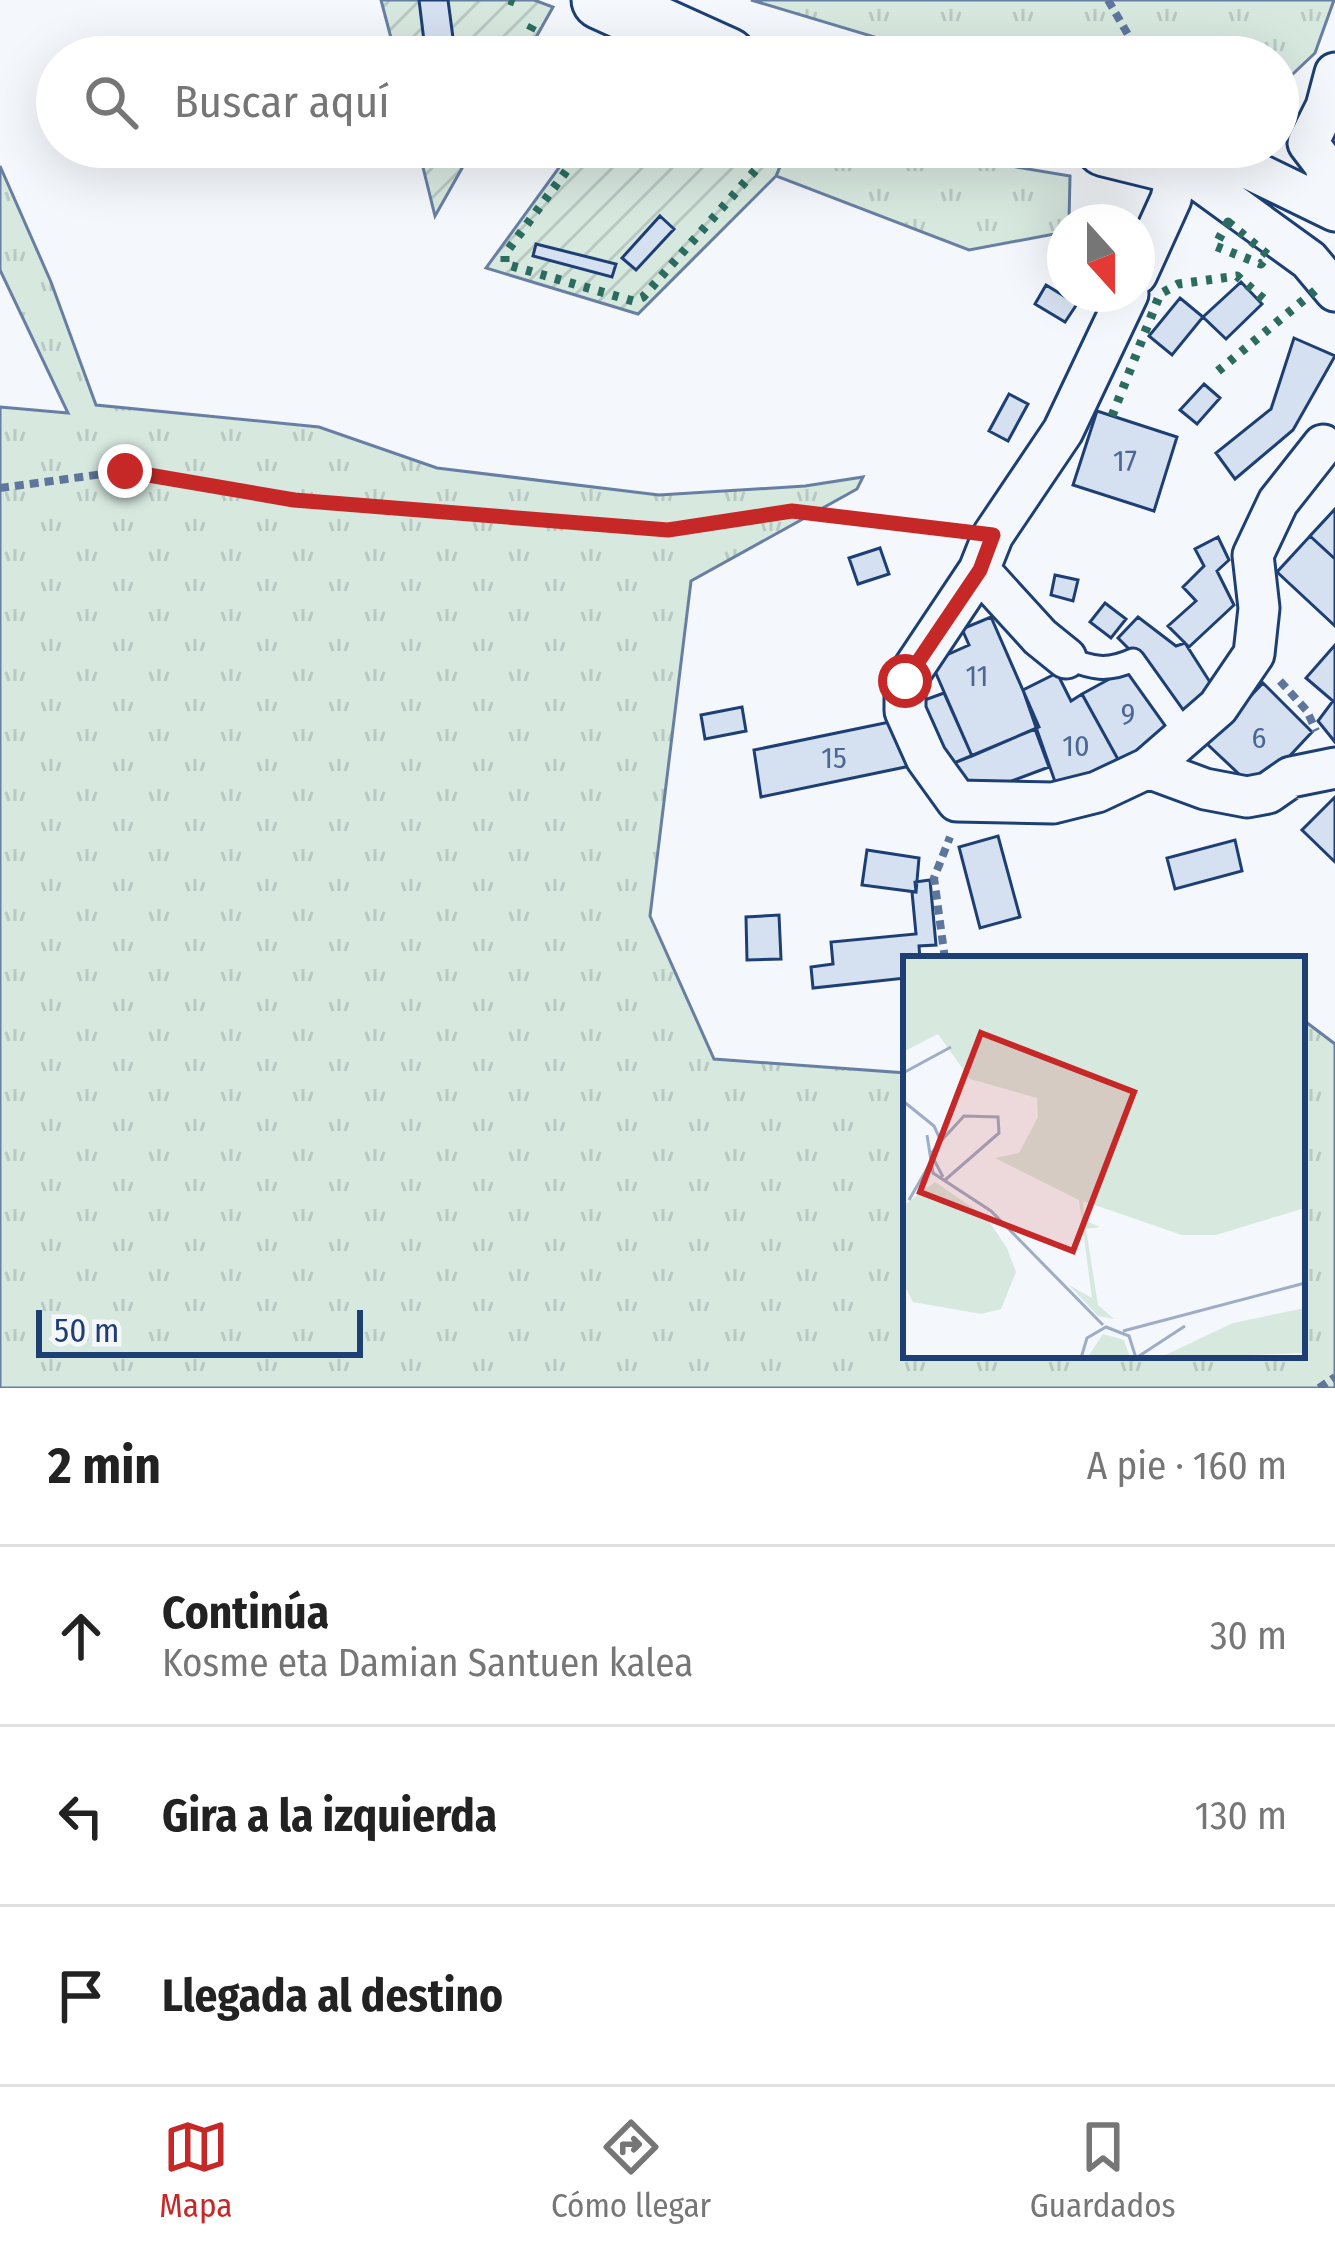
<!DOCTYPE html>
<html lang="es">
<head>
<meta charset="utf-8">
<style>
	body { margin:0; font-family:"Fira Sans Condensed",sans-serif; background:#f6f6f6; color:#222 }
	.compass { position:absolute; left:1047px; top:204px; width:108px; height:108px; border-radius:50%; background:#fff; box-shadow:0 12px 48px #0002; rotate:159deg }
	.scale { position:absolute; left:36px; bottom:30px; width:327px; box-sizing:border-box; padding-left:12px; border:6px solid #1d3f73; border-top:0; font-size:33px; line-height:42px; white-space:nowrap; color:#1d3f73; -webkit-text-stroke:9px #f4f7fb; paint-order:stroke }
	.stop { position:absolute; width:36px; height:36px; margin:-27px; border:9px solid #c62828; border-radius:50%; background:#fff }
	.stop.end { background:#c62828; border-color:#fff; box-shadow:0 3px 12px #0008 }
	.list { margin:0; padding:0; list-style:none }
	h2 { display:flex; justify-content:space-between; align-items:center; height:156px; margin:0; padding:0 48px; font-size:51px }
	h2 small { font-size:39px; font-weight:400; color:#767676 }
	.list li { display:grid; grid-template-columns:78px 1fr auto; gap:36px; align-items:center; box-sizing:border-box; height:180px; padding:0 48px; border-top:3px solid #e0e0e0 }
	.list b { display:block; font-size:45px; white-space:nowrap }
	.list p { margin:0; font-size:39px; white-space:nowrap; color:#767676 }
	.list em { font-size:39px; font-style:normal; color:#767676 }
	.icon { flex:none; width:66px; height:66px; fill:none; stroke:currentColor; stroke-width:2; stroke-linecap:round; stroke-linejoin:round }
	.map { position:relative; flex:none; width:1335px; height:1388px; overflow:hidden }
	.search { position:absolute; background:#fff; box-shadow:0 12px 48px #0002; left:36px; right:36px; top:36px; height:132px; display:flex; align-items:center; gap:30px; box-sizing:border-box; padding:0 42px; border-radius:66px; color:#767676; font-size:45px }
	.sheet { height:696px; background:#fff }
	nav { display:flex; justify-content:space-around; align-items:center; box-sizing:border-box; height:168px; border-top:3px solid #e0e0e0; background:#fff; font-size:33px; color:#767676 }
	nav a { display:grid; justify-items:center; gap:6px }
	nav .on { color:#c62828 }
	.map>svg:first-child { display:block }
</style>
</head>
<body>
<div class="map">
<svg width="1335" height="1388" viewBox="0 0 1335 1388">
	<defs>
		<pattern id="grass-tufts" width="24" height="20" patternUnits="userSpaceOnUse" patternTransform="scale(3)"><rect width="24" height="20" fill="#d7e8df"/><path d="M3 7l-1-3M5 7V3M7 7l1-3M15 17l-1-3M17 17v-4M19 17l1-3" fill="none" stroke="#b8c8c3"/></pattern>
		<pattern id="garden-furrows" width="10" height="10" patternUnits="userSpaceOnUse" patternTransform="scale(3)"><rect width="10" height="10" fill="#d7e8df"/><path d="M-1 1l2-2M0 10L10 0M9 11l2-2" fill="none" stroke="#b8c8c3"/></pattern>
	</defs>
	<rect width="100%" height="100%" fill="#f4f7fb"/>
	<path fill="url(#grass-tufts)" stroke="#687fa3" stroke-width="3" d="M 751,0 L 1334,0 L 1315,53 L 1278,88 L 1278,57 L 941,57 Z
		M 788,147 L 897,147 L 1070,176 L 1069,222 L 1065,222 L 1065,232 L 969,250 L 776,176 Z
		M 0,166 L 51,282 L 96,405 L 319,427 L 437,468 L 659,495 L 805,486 L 863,477 L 857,489 L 691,581 L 650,916 L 714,1059 L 906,1073 L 906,1355 L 1302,1355 L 1302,1019 L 1335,1044 L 1335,1388 L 0,1388 L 0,407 L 68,413 L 0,270 Z"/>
	<path fill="url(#garden-furrows)" stroke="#687fa3" stroke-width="3" d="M 381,0 L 534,0 L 553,7 L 525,57 L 396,57 Z
		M 418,147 L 474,147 L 435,216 Z
		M 574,147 L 788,147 L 776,176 L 638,314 L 486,268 Z"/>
	<path fill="#d5e0f0" stroke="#1d3f73" stroke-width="3" d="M 419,0 L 448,0 L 453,38 L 424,41 Z
		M 660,216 L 674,229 L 636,270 L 622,258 Z
		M 536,244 L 616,264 L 612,277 L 533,256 Z
		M 1241,282 L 1262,304 L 1226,339 L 1203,317 Z
		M 1046,285 L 1077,304 L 1065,322 L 1035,304 Z
		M 1180,298 L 1203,317 L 1172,355 L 1149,336 Z
		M 1294,338 L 1335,356 L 1293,430 L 1235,479 L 1216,453 L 1271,409 Z
		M 1204,384 L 1220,398 L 1197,424 L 1180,410 Z
		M 1009,394 L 1028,404 L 1008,441 L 989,431 Z
		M 1097,411 L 1177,437 L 1154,511 L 1073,485 Z
		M 1335,509 L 1335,559 L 1310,536 Z
		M 1310,536 L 1335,559 L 1335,626 L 1277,572 Z
		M 1218,537 L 1229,560 L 1217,571 L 1234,605 L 1189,647 L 1168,626 L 1196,601 L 1183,587 L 1204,566 L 1195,549 Z
		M 880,548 L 889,574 L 858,584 L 849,558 Z
		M 1055,575 L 1078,580 L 1073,601 L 1051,595 Z
		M 1105,603 L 1126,619 L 1111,638 L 1090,622 Z
		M 991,617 L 1039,727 L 972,756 L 931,662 L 969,645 L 962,629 Z
		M 1138,617 L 1176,646 L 1185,643 L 1215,690 L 1184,719 L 1146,666 L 1118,638 Z
		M 1335,645 L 1335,742 L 1318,721 L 1333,701 L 1306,678 Z
		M 1135,665 L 1173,734 L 1120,763 L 1082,694 Z
		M 1057,673 L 1071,701 L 1082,694 L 1120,763 L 1060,796 L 1023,690 Z
		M 1263,683 L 1312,732 L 1257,791 L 1206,743 Z
		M 944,693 L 972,756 L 949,765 L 919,702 Z
		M 742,707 L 746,731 L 705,739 L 701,715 Z
		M 904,719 L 915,765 L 761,797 L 754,750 Z
		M 1035,729 L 1049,767 L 963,799 L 949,765 Z
		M 1335,797 L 1335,862 L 1302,830 Z
		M 998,836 L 1020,917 L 980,928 L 959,847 Z
		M 1235,840 L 1242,871 L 1175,889 L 1167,858 Z
		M 867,850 L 919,858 L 916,892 L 862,885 Z
		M 930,880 L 936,945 L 919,946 L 920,959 L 906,959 L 906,978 L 813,988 L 811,967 L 833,964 L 831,942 L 916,934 L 912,892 L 916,892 L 915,882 Z
		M 779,915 L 781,959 L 747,960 L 746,917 Z"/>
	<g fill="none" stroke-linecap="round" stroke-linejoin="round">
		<defs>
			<path id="lane" d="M 1066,658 C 1092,668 1107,672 1133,660 L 1180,726 L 1192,731"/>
			<path id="street" d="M 1335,73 L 1326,107 L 1308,143 L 1324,164 L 1335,200
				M 1178,165 L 1309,260 L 1335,291
				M 1178,165 L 1228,159 L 1335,211
				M 1137,274 L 1171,199 L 1178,165
				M 1128,294 L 1063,431 L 993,535 L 979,570 L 905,681 L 905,711 L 926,758 L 957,801 L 1053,803 L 1097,792 L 1148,768 L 1218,707 L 1254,654 L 1259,608 L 1253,555 L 1278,502 L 1323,445
				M 979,570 L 1040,637 L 1066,658
				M 1148,768 L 1205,789 L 1247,797 L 1268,793 L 1291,777 L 1335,768"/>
			<path id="secondary" d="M 601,0 L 727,57
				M 1105,147 L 1178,165"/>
		</defs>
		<use href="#lane" stroke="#1d3f73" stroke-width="27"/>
		<use href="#street" stroke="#1d3f73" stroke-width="45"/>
		<use href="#secondary" stroke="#1d3f73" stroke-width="63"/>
		<path stroke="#5e769c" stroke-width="8" stroke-dasharray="9 6" stroke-linecap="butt" d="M 1108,0 L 1141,57
			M 0,488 L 125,471 L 294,500 L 668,530 L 792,511 L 956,530
			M 1280,681 L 1307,711 L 1316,731
			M 945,959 L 934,878 L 950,837
			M 1319,1388 L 1335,1377"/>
		<use href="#lane" stroke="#f4f7fb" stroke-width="21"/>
		<use href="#street" stroke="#f4f7fb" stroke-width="39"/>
		<use href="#secondary" stroke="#f4f7fb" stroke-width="57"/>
		<path stroke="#2c6c60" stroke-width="9" stroke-dasharray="6 9" stroke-linecap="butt" d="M 509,0 L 522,5
			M 424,41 L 429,57
			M 516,57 L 533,25
			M 584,147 L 505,254 L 505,264 L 633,301 L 643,297 L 776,147
			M 1228,222 L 1268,255 L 1261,264 L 1215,246 Z
			M 1218,371 L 1317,289
			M 1112,416 L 1160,294 L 1178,284 L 1237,276 L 1267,302"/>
	</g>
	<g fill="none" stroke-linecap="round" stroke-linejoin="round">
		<path stroke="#c62828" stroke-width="15" d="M 125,471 L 294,500 L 668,530 L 792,511 L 993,535 L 980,570 L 905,681"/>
	</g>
	<g text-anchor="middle" stroke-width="9" stroke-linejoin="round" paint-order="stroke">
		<g font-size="30" fill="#4b6792">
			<text x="1125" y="471">17</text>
			<text x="977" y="686">11</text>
			<text x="1128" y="724">9</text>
			<text x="1259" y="748">6</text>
			<text x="1076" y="756">10</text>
			<text x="834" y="768">15</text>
		</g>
	</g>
	<g transform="translate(903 956)">
		<rect width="402" height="402" fill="#f4f7fb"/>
		<path d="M 0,0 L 402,0 L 402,252 L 313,279 L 279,279 L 180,245 L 181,264 L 197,271 L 183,273 L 195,349 L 211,363 L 195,360 L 166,329 L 189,342 L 176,244 L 92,202 L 116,197 L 135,161 L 134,142 L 67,123 L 35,78 L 0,96 ZM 32,226 L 83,261 L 104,292 L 113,316 L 98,353 L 78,358 L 10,346 L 0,327 L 0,250 ZM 200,378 L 221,384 L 227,402 L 184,402 Z" fill="#d7e8df"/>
		<path d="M 402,352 L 402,397 L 256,402 L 330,367 Z" fill="#d7e8df"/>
		<path fill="none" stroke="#9eadc5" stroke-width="3" d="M 0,117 L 48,91M 0,145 L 31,170 L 38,185 L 28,198 L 40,221M 24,179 L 30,217 L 88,255 L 200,369M 38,185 L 61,160 L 95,161 L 96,177 L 42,224M 6,244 L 25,211M 220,375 L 402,327M 178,402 L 184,382 L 203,371 L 226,380 L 233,402M 233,402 L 282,370"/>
		<path fill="#c62828" fill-opacity="0.15" stroke="#c62828" stroke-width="6" d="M 78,77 L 231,136 L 170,295 L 17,236 Z"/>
		<rect width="402" height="402" fill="none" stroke="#1d3f73" stroke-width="6"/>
	</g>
</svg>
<svg class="compass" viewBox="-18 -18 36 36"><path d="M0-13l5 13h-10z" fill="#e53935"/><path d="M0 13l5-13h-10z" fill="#767676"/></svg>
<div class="scale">50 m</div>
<div class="stop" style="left:905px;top:681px"></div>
<div class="stop end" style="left:125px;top:471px"></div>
<div class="search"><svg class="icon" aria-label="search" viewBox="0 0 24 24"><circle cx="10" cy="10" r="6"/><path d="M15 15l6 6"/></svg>Buscar aquí</div>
</div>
<section class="sheet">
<h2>2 min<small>A pie · 160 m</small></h2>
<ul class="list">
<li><svg class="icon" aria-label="ahead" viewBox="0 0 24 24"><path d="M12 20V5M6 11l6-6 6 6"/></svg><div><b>Continúa</b><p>Kosme eta Damian Santuen kalea</p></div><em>30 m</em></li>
<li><svg class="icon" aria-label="left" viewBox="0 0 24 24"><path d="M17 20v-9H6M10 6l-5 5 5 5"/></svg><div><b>Gira a la izquierda</b></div><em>130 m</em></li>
<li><svg class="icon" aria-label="arrive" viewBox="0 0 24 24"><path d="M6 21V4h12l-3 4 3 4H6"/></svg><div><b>Llegada al destino</b></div></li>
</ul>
</section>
<nav>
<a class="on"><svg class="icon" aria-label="map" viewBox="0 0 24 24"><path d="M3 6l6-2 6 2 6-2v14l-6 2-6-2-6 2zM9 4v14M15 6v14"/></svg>Mapa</a>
<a><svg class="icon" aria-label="directions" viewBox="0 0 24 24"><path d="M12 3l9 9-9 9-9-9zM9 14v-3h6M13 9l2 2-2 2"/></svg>Cómo llegar</a>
<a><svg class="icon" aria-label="saved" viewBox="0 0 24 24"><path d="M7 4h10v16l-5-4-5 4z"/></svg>Guardados</a>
</nav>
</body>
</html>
